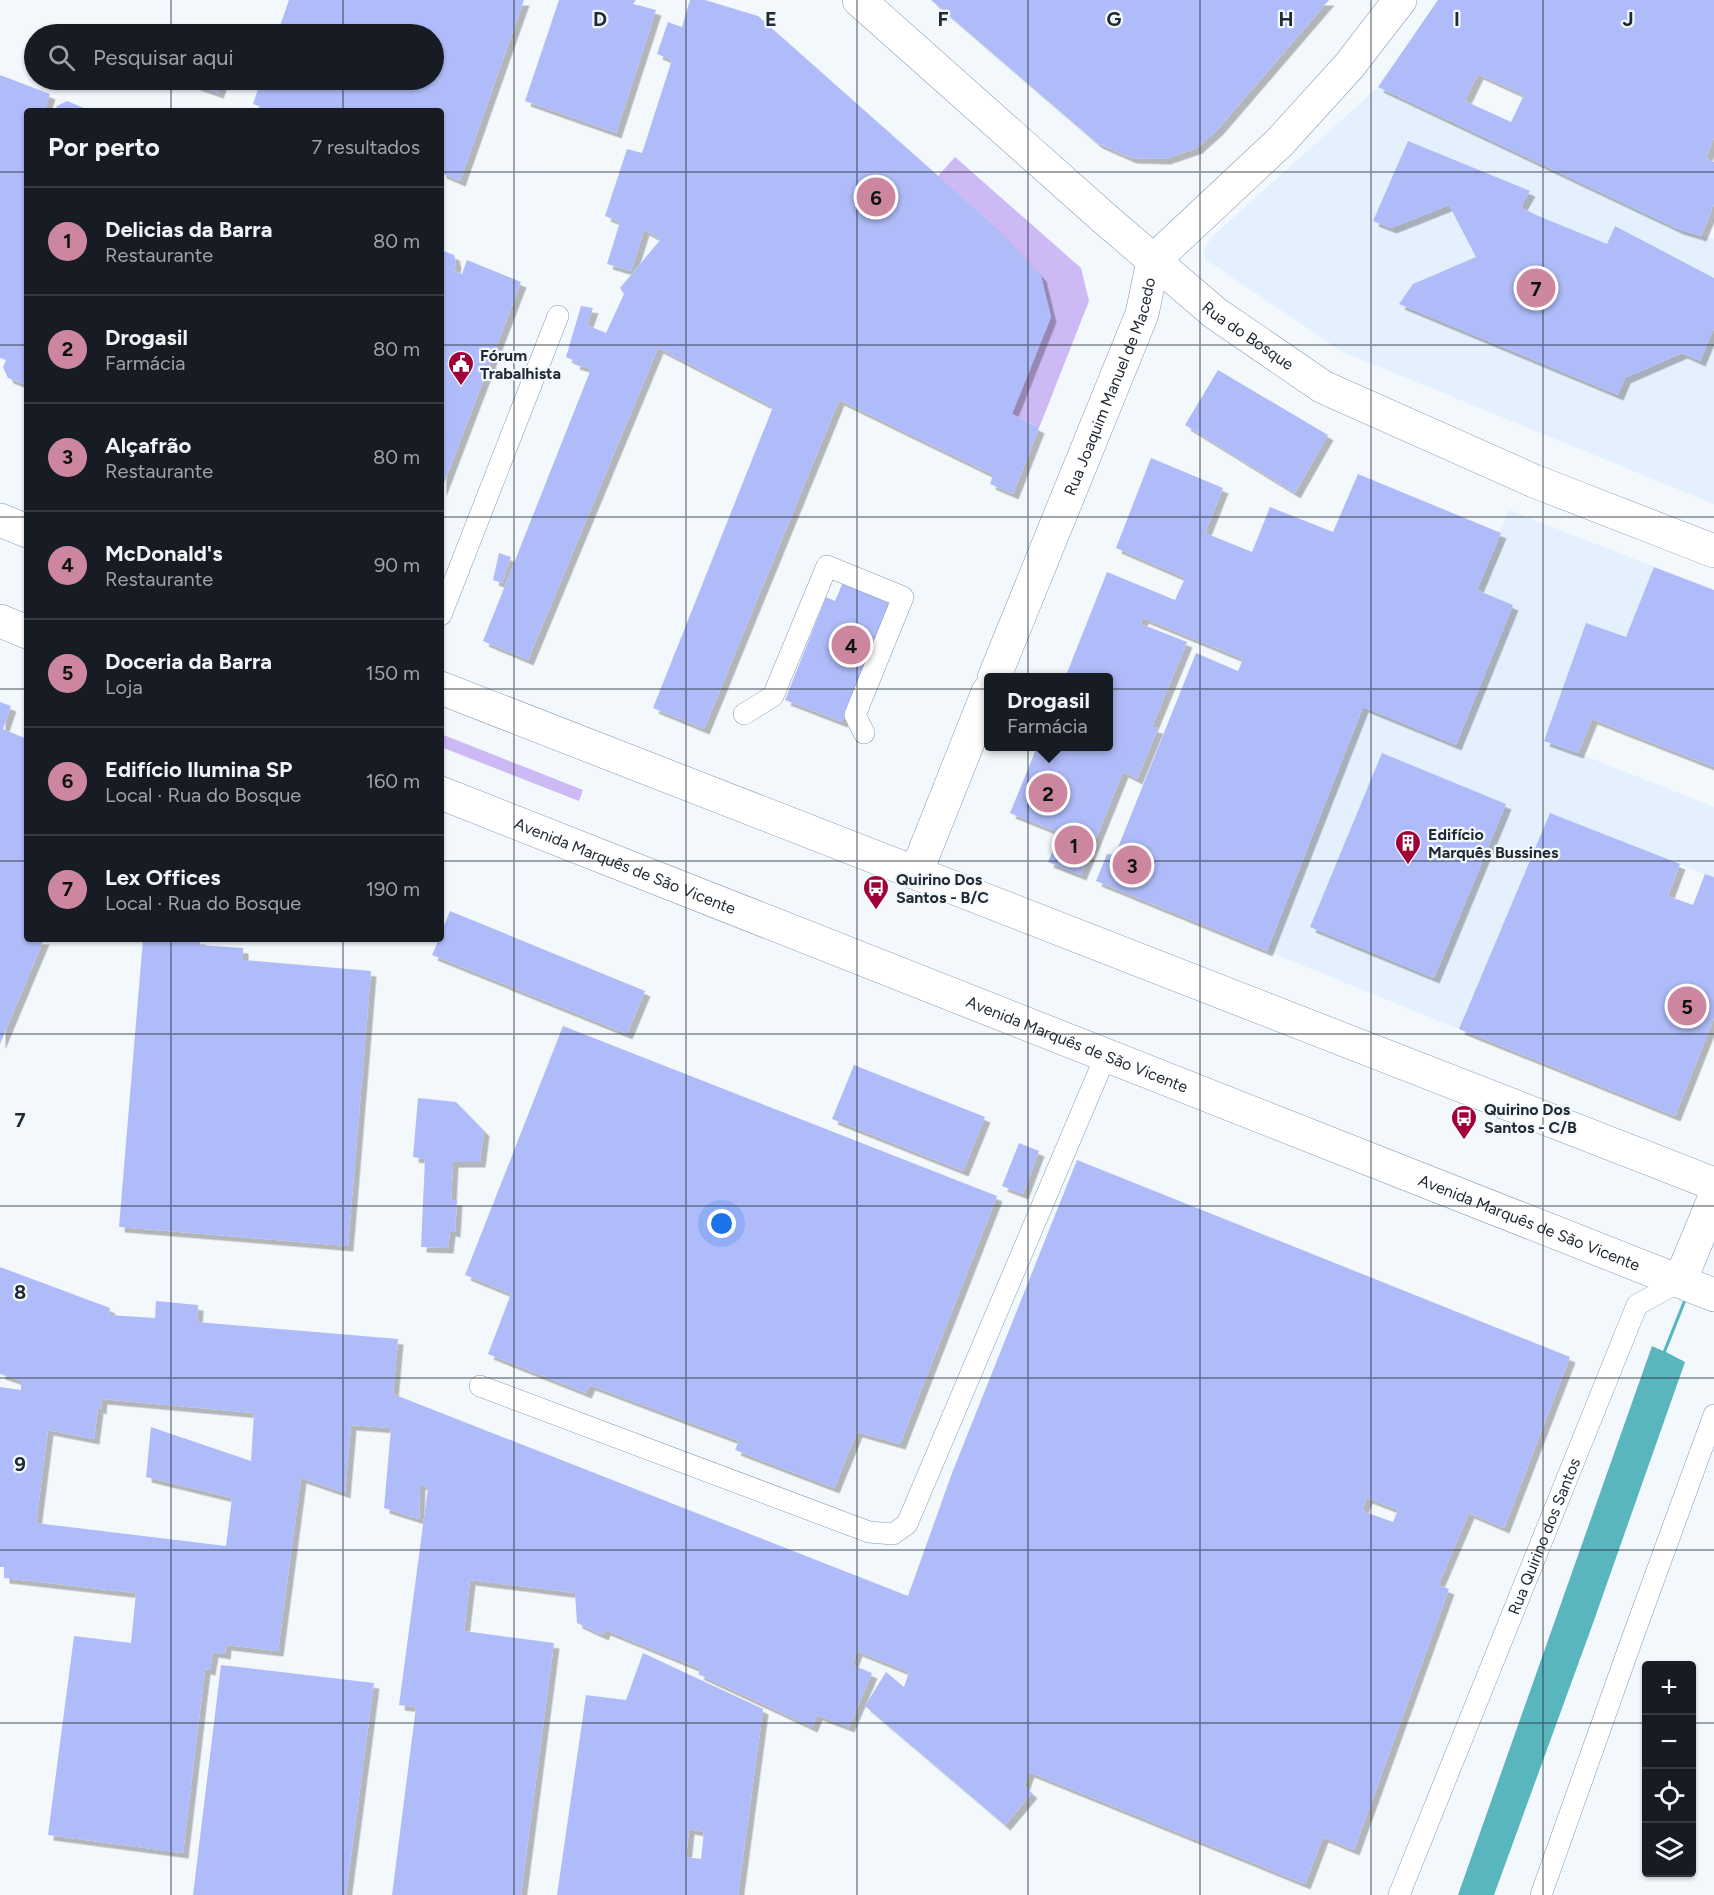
<!DOCTYPE html>
<html lang="pt">
<head>
<meta charset="utf-8">
<style>
	body { margin:0; font-family:Figtree,sans-serif; background:#20242c; color:#f1f3f6 }
	.controls { position:absolute; right:18px; bottom:18px; display:grid; overflow:hidden; border-radius:6px; box-shadow:0 2px 4px #0004 }
	.controls button { width:54px; height:54px; display:grid; place-items:center; padding:0; border:0; border-bottom:2px solid #363941; background:#171b24; color:#f1f3f6; font:30px sans-serif }
	.you { position:absolute; left:722px; top:1224px; width:21px; height:21px; margin:-15px; border:4px solid #fff; border-radius:50%; background:#1a73e8; box-shadow:0 0 0 9px #1a73e833 }
	.badge { display:grid; place-items:center; width:39px; height:39px; border-radius:50%; background:#cd86a0; color:#111; font-size:20px; font-weight:700 }
	.pin { position:absolute; translate:-50% -50%; border:3px solid #fff; box-shadow:0 2px 6px #0006 }
	.popup { position:absolute; left:984px; top:673px; width:129px; height:78px; box-sizing:border-box; display:grid; place-content:center; border-radius:6px; background:#171b24; filter:drop-shadow(0 2px 4px #0005); font-size:20px; white-space:nowrap; color:#9ea1a6 }
	.popup b { font-size:22px; color:#f1f3f6 }
	.popup::after { content:''; position:absolute; left:50%; top:100%; margin-left:-12px; border:12px solid transparent; border-top-color:#171b24 }
	.list { margin:0; padding:0; list-style:none }
	h2 { display:flex; justify-content:space-between; align-items:center; height:78px; margin:0; padding:0 24px; font-size:26px }
	h2 small { font-size:20px; font-weight:400; color:#9ea1a6 }
	.list li { display:grid; grid-template-columns:39px 1fr auto; gap:18px; align-items:center; box-sizing:border-box; height:108px; padding:0 24px; border-top:2px solid #363941 }
	.list b { display:block; font-size:22px; white-space:nowrap }
	.list p { margin:0; font-size:20px; white-space:nowrap; color:#9ea1a6 }
	.list em { font-size:20px; font-style:normal; color:#9ea1a6 }
	.icon { flex:none; width:33px; height:33px; fill:none; stroke:currentColor; stroke-width:2; stroke-linecap:round; stroke-linejoin:round }
	.map { position:relative; flex:none; width:1714px; height:1895px; overflow:hidden }
	.search { position:absolute; background:#171b24; box-shadow:0 2px 4px #0004; left:24px; top:24px; width:420px; height:66px; display:flex; align-items:center; gap:15px; box-sizing:border-box; padding:0 21px; border-radius:33px; color:#9ea1a6; font-size:22px }
	.panel { position:absolute; background:#171b24; box-shadow:0 2px 4px #0004; left:24px; top:108px; width:420px; height:834px; border-radius:6px }
	.map>svg:first-child { display:block }
</style>
</head>
<body>
<div class="map">
<svg width="1714" height="1895" viewBox="0 0 1714 1895">
	<defs>
		<filter id="shadow"><feDropShadow dx="5.5" dy="5.5" stdDeviation="0" flood-color="#0004"/></filter>
	</defs>
	<rect width="100%" height="100%" fill="#f3f8fd"/>
	<path fill="#e4f0fd" d="M 1378,87 L 1676,228 L 1714,239 L 1714,504 L 1343,352 L 1205,259 L 1203,250 L 1214,235 Z
		M 1509,510 L 1655,567 L 1578,753 L 1714,807 L 1714,878 L 1550,813 L 1459,1029 L 1267,951 L 1363,707 L 1419,729 Z"/>
	<path fill="#cdb9f4" d="M 955,157 L 1081,268 L 1089,301 L 1039,428 L 1012,414 L 1041,276 L 990,222 L 938,176 Z
		M 441,734 L 583,790 L 579,801 L 441,747 Z"/>
	<path fill="#59b5be" d="M 1714,1223 L 1714,1231 L 1666,1352 L 1685,1362 L 1592,1626 L 1494,1895 L 1458,1895 L 1652,1346 L 1663,1351 Z"/>
	<path fill="#b0bcf9" fill-rule="evenodd" filter="url(#shadow)" d="M 289,0 L 524,0 L 460,181 L 441,173 L 441,111 L 273,111 L 253,104 L 261,80 L 434,80 L 434,34 L 277,34 Z
		M 559,0 L 636,0 L 633,4 L 656,10 L 616,133 L 525,101 Z
		M 690,0 L 705,0 L 758,16 L 990,222 L 1041,276 L 1051,317 L 1012,414 L 1039,428 L 1013,494 L 990,484 L 993,475 L 839,400 L 704,729 L 653,708 L 773,407 L 658,348 L 528,660 L 483,641 L 591,369 L 574,364 L 575,361 L 566,357 L 581,306 L 593,308 L 587,325 L 606,333 L 624,294 L 620,288 L 661,239 L 644,230 L 631,271 L 607,264 L 620,222 L 605,216 L 627,149 L 642,153 L 672,60 L 657,54 L 668,22 L 682,27 Z
		M 931,0 L 1329,0 L 1218,129 L 1197,148 L 1165,159 L 1131,158 L 1097,143 Z
		M 1438,0 L 1714,0 L 1714,137 L 1706,159 L 1714,162 L 1714,204 L 1701,236 L 1678,229 L 1378,87 ZM 1478,74 L 1524,95 L 1511,122 L 1465,101 Z
		M 0,75 L 50,94 L 45,109 L 51,111 L 27,111 L 27,385 L 8,378 L 3,367 L 6,360 L 0,358 Z
		M 181,80 L 223,80 L 218,93 Z
		M 67,101 L 91,111 L 55,111 L 57,106 Z
		M 1408,141 L 1530,191 L 1521,207 L 1536,215 L 1607,244 L 1615,226 L 1714,278 L 1714,328 L 1700,361 L 1682,353 L 1625,378 L 1618,395 L 1399,304 L 1413,284 L 1476,257 L 1449,205 L 1391,228 L 1373,221 Z
		M 441,250 L 454,255 L 456,263 L 454,271 L 462,274 L 467,260 L 521,282 L 441,491 Z
		M 1218,370 L 1328,435 L 1295,493 L 1185,425 Z
		M 1151,458 L 1223,488 L 1205,533 L 1252,552 L 1270,507 L 1333,532 L 1358,474 L 1501,533 L 1477,590 L 1513,605 L 1456,745 L 1363,707 L 1267,951 L 1096,881 L 1107,854 L 1115,855 L 1196,653 L 1238,671 L 1243,659 L 1143,618 L 1141,624 L 1187,642 L 1152,727 L 1158,728 L 1137,779 L 1123,772 L 1081,875 L 1048,862 L 1060,833 L 1010,813 L 1037,747 L 1108,747 L 1108,678 L 1065,678 L 1107,572 L 1175,600 L 1185,578 L 1116,548 Z
		M 499,553 L 511,557 L 502,583 L 493,580 Z
		M 1654,567 L 1714,590 L 1714,767 L 1592,719 L 1578,753 L 1544,741 L 1586,623 L 1626,637 Z
		M 844,580 L 892,599 L 842,722 L 785,700 L 826,597 L 835,601 Z
		M 0,702 L 11,706 L 3,729 L 27,739 L 27,939 L 44,939 L 0,1044 Z
		M 1382,753 L 1506,804 L 1434,978 L 1310,927 Z
		M 1550,813 L 1680,864 L 1668,896 L 1693,905 L 1705,874 L 1714,877 L 1714,1018 L 1675,1116 L 1459,1029 Z
		M 450,911 L 645,991 L 627,1034 L 432,955 L 439,939 L 441,939 L 441,933 Z
		M 143,939 L 200,939 L 200,945 L 243,948 L 243,960 L 371,971 L 348,1246 L 119,1227 Z
		M 563,1026 L 997,1196 L 900,1444 L 857,1432 L 834,1488 L 735,1450 L 739,1441 L 590,1385 L 586,1393 L 488,1354 L 511,1294 L 465,1275 Z
		M 854,1065 L 985,1117 L 963,1171 L 832,1119 Z
		M 418,1098 L 456,1102 L 484,1131 L 480,1162 L 453,1162 L 451,1200 L 457,1200 L 455,1232 L 450,1231 L 448,1248 L 421,1247 L 425,1159 L 413,1157 Z
		M 1019,1143 L 1039,1151 L 1023,1194 L 1002,1186 Z
		M 1077,1160 L 1570,1357 L 1504,1528 L 1469,1513 L 1438,1585 L 1449,1589 L 1354,1850 L 1323,1837 L 1305,1884 L 1029,1772 L 1024,1786 L 1032,1793 L 1005,1825 L 865,1706 L 886,1672 L 904,1687 L 909,1672 L 857,1651 L 852,1665 L 872,1673 L 849,1727 L 817,1715 L 812,1727 L 698,1674 L 701,1669 L 605,1630 L 603,1635 L 577,1623 L 575,1593 L 470,1580 L 464,1631 L 554,1643 L 521,1895 L 392,1895 L 416,1707 L 399,1705 L 428,1488 L 420,1484 L 419,1519 L 384,1508 L 391,1428 L 351,1425 L 345,1493 L 301,1478 L 278,1651 L 226,1645 L 225,1654 L 213,1652 L 210,1670 L 205,1669 L 183,1853 L 48,1835 L 74,1636 L 131,1643 L 136,1593 L 4,1578 L 4,1567 L 0,1567 L 0,1387 L 21,1390 L 21,1381 L 0,1374 L 0,1267 L 110,1308 L 109,1315 L 155,1318 L 156,1301 L 198,1305 L 197,1322 L 398,1339 L 393,1394 L 908,1596 L 952,1473 ZM 102,1399 L 254,1413 L 251,1461 L 151,1427 L 146,1477 L 232,1498 L 226,1546 L 36,1523 L 48,1430 L 94,1439 L 98,1408 L 101,1409 ZM 1367,1498 L 1398,1510 L 1393,1522 L 1362,1511 Z
		M 643,1653 L 763,1709 L 738,1895 L 557,1895 L 586,1695 L 626,1700 ZM 689,1829 L 704,1832 L 701,1859 L 686,1857 Z
		M 221,1665 L 374,1683 L 346,1895 L 193,1895 Z"/>
	<g fill="none" stroke-linecap="round" stroke-linejoin="round">
		<defs>
			<g id="lane">
				<path d="M 441,615 L 558,316"/>
				<path d="M 744,714 L 773,696 L 827,566 L 903,597 L 855,715 L 864,733"/>
				<path d="M 480,1386 L 869,1532 L 893,1534 L 907,1524 L 1106,1055"/>
				<path id="s1" d="M 1399,1895 L 1637,1305 L 1680,1281"/>
				<path d="M 1541,1895 L 1631,1642 L 1714,1415"/>
			</g>
			<g id="secondary">
				<path id="s2" d="M 859,0 L 1104,218 L 1215,313 L 1323,387 L 1534,481 L 1714,551"/>
				<path id="s3" d="M 994,678 L 1142,314 L 1153,261 L 1280,142 L 1349,66 L 1400,0"/>
				<path d="M 916,873 L 988,692"/>
				<path d="M 1680,1281 L 1714,1199"/>
			</g>
			<g id="primary">
				<path d="M 0,520 L 27,531"/>
				<path d="M 0,621 L 27,632"/>
				<path d="M 441,688 L 1714,1184"/>
				<path id="s4" d="M 441,793 L 1714,1295"/>
			</g>
		</defs>
		<use href="#lane" stroke="#859bb5" stroke-width="22"/>
		<use href="#secondary" stroke="#859bb5" stroke-width="34"/>
		<use href="#primary" stroke="#859bb5" stroke-width="34"/>
		<use href="#lane" stroke="#fff" stroke-width="21"/>
		<use href="#secondary" stroke="#fff" stroke-width="33"/>
		<use href="#primary" stroke="#fff" stroke-width="33"/>
	</g>
	<path fill="none" stroke="#212a34" stroke-width="1.5" stroke-opacity="0.55" d="M 171,0 L 171,34M 343,0 L 343,34M 514,0 L 514,1895M 686,0 L 686,1895M 857,0 L 857,1895M 1028,0 L 1028,1895M 1200,0 L 1200,1895M 1371,0 L 1371,1895M 1543,0 L 1543,1895M 171,80 L 171,111M 343,80 L 343,111M 0,172 L 27,172M 441,172 L 1714,172M 0,345 L 27,345M 441,345 L 1714,345M 0,517 L 27,517M 441,517 L 1714,517M 0,689 L 27,689M 441,689 L 1714,689M 0,861 L 27,861M 441,861 L 1714,861M 171,939 L 171,1895M 343,939 L 343,1895M 0,1034 L 1714,1034M 0,1206 L 1714,1206M 0,1378 L 1714,1378M 0,1550 L 1714,1550M 0,1723 L 1646,1723M 1692,1723 L 1714,1723"/>
	<defs>
		<symbol id="civic-pin" viewBox="-11 -11 22 30"><path d="M0 17L-7.5 6A9.5 9.5 0 1 1 7.5 6Z" fill="#a00038" stroke="#f3f8fd"/><path d="M-.6-6.5H3V-4.5H.6V-3L4-1V1h2V6H-6V1h2V-1L-.6-3ZM-1.2 2.5V6h2.4V2.5Z" fill="#fff"/></symbol>
		<symbol id="building-pin" viewBox="-11 -11 22 30"><path d="M0 17L-7.5 6A9.5 9.5 0 1 1 7.5 6Z" fill="#a00038" stroke="#f3f8fd"/><path d="M-4-6H4V6H1V3H-1V6H-4ZM-2.5-4.3h1.7v1.8h-1.7ZM.8-4.3h1.7v1.8H.8ZM-2.5-1h1.7V.8h-1.7ZM.8-1h1.7V.8H.8Z" fill="#fff"/></symbol>
		<symbol id="bus-pin" viewBox="-11 -11 22 30"><path d="M0 17L-7.5 6A9.5 9.5 0 1 1 7.5 6Z" fill="#a00038" stroke="#f3f8fd"/><path d="M-5-6H5V4H4V6H2V4H-2V6H-4V4H-5ZM-3.5-4V0h7V-4ZM-3.5 1.2v1.5H-2V1.2ZM2 1.2v1.5H3.5V1.2Z" fill="#fff"/></symbol>
	</defs>
	<g fill-rule="evenodd">
		<use href="#civic-pin" x="446" y="349" width="30" height="40"/>
		<use href="#building-pin" x="1393" y="828" width="30" height="40"/>
		<use href="#bus-pin" x="861" y="873" width="30" height="40"/>
		<use href="#bus-pin" x="1449" y="1103" width="30" height="40"/>
	</g>
	<g text-anchor="middle" stroke-width="4.5" stroke-linejoin="round" paint-order="stroke">
		<g font-size="16" fill="#212a34" stroke="#f3f8fd">
			<text dy="6" stroke="none"><textPath href="#s2" startOffset="514">Rua do Bosque</textPath></text>
			<text dy="6" stroke="none"><textPath href="#s3" startOffset="314">Rua Joaquim Manuel de Macedo</textPath></text>
			<text dy="6" stroke="none"><textPath href="#s4" startOffset="198">Avenida Marquês de São Vicente</textPath></text>
			<text dy="6" stroke="none"><textPath href="#s4" startOffset="684">Avenida Marquês de São Vicente</textPath></text>
			<text dy="6" stroke="none"><textPath href="#s4" startOffset="1170">Avenida Marquês de São Vicente</textPath></text>
			<text dy="6" stroke="none"><textPath href="#s1" startOffset="387">Rua Quirino dos Santos</textPath></text>
		</g>
		<g font-size="16" font-weight="bold" fill="#212a34" stroke="#f3f8fd" text-anchor="start">
			<text x="480" y="361">Fórum<tspan x="480" dy="18">Trabalhista</tspan></text>
			<text x="1428" y="840">Edifício<tspan x="1428" dy="18">Marquês Bussines</tspan></text>
			<text x="896" y="885">Quirino Dos<tspan x="896" dy="18">Santos - B/C</tspan></text>
			<text x="1484" y="1115">Quirino Dos<tspan x="1484" dy="18">Santos - C/B</tspan></text>
		</g>
	</g>
	<g font-size="20" text-anchor="middle" font-weight="bold" fill="#212a34" stroke="#f3f8fd" stroke-width="4.5" stroke-linejoin="round" paint-order="stroke">
		<text x="600" y="26">D</text>
		<text x="771" y="26">E</text>
		<text x="943" y="26">F</text>
		<text x="1114" y="26">G</text>
		<text x="1286" y="26">H</text>
		<text x="1457" y="26">I</text>
		<text x="1628" y="26">J</text>
		<text x="20" y="1127">7</text>
		<text x="20" y="1299">8</text>
		<text x="20" y="1471">9</text>
	</g>
</svg>
<div class="controls">
<button>+</button>
<button>−</button>
<button><svg class="icon" aria-label="locate" viewBox="0 0 24 24"><circle cx="12" cy="12" r="6"/><path d="M12 2v4M12 18v4M2 12h4M18 12h4"/></svg></button>
<button><svg class="icon" aria-label="layers" viewBox="0 0 24 24"><path d="M12 4l9 5-9 5-9-5zM3 14l9 5 9-5"/></svg></button>
</div>
<div class="you"></div>
<div class="pin badge" style="left:1074px;top:845px">1</div>
<div class="pin badge" style="left:1048px;top:793px">2</div>
<div class="popup"><b>Drogasil</b>Farmácia</div>
<div class="pin badge" style="left:1132px;top:865px">3</div>
<div class="pin badge" style="left:851px;top:645px">4</div>
<div class="pin badge" style="left:1687px;top:1006px">5</div>
<div class="pin badge" style="left:876px;top:197px">6</div>
<div class="pin badge" style="left:1536px;top:288px">7</div>
<div class="search"><svg class="icon" aria-label="search" viewBox="0 0 24 24"><circle cx="10" cy="10" r="6"/><path d="M15 15l6 6"/></svg>Pesquisar aqui</div>
<section class="panel">
<h2>Por perto<small>7 resultados</small></h2>
<ul class="list">
<li><span class="badge">1</span><div><b>Delicias da Barra</b><p>Restaurante</p></div><em>80 m</em></li>
<li><span class="badge">2</span><div><b>Drogasil</b><p>Farmácia</p></div><em>80 m</em></li>
<li><span class="badge">3</span><div><b>Alçafrão</b><p>Restaurante</p></div><em>80 m</em></li>
<li><span class="badge">4</span><div><b>McDonald's</b><p>Restaurante</p></div><em>90 m</em></li>
<li><span class="badge">5</span><div><b>Doceria da Barra</b><p>Loja</p></div><em>150 m</em></li>
<li><span class="badge">6</span><div><b>Edifício Ilumina SP</b><p>Local · Rua do Bosque</p></div><em>160 m</em></li>
<li><span class="badge">7</span><div><b>Lex Offices</b><p>Local · Rua do Bosque</p></div><em>190 m</em></li>
</ul>
</section>
</div>
</body>
</html>
